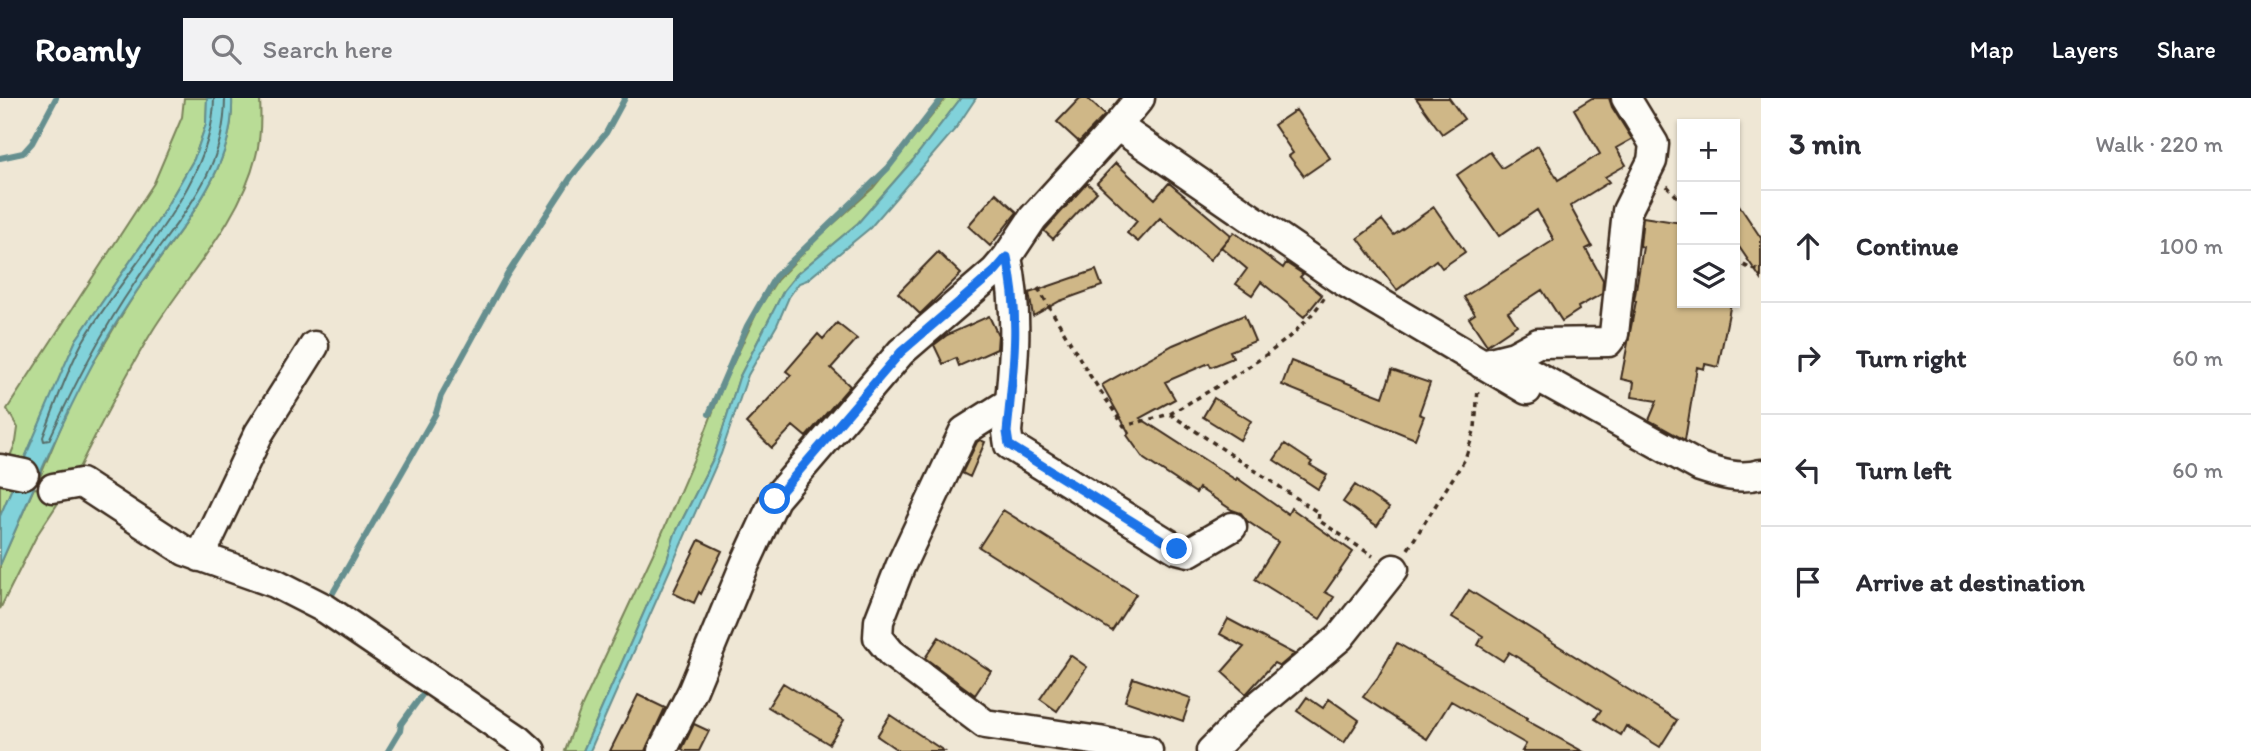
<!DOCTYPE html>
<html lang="en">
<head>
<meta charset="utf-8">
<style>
	body { margin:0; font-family:Itim,sans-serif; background:#f2f2f3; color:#2b2b33 }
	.controls { position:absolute; right:21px; top:21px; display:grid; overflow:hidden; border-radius:0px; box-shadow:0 2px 5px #0004 }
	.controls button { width:63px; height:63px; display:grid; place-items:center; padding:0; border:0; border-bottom:2px solid #e1e1e2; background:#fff; color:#2b2b33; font:35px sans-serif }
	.stop { position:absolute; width:21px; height:21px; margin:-16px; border:5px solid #1a73e8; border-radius:50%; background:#fff }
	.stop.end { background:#1a73e8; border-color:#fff; box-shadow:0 2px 7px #0008 }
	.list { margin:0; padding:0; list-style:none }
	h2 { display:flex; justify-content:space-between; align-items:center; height:91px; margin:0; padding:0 28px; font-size:30px }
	h2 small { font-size:23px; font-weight:400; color:#7c7c81 }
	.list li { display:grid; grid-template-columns:46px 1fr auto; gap:21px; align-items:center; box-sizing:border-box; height:112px; padding:0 28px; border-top:2px solid #e1e1e2 }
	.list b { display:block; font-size:26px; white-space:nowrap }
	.list em { font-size:23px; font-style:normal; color:#7c7c81 }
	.icon { flex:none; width:38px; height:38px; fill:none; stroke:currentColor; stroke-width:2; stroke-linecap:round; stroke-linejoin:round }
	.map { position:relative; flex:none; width:1761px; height:653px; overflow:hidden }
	header { display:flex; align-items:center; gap:42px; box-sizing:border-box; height:98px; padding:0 35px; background:#111827; color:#fff }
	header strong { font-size:33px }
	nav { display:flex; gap:38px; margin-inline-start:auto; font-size:24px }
	.search { width:490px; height:63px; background:#f2f2f3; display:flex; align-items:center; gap:18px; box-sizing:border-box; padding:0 24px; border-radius:0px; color:#7c7c81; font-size:26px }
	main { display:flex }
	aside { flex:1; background:#fff }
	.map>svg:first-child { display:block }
</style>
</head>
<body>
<header>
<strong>Roamly</strong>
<div class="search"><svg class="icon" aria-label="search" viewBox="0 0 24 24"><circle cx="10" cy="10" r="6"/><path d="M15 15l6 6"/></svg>Search here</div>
<nav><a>Map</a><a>Layers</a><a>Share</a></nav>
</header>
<main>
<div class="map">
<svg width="1761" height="653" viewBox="0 0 1761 653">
	<rect width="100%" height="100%" fill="#efe7d5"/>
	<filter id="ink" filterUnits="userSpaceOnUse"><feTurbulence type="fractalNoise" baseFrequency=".0143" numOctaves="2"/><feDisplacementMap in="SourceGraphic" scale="14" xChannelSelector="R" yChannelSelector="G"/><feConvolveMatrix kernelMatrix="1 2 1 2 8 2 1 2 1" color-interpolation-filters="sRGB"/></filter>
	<g filter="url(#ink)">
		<path fill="#b9dc96" stroke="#7a835a" stroke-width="2" d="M 184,0 L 207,0 L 206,26 L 194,61 L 158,123 L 76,242 L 0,418 L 0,382 L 16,344 L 18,330 L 7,311 L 154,85 L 182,19 Z
			M 232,0 L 260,0 C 261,19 261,40 256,58 C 240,124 188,176 153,232 C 124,280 98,331 73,382 L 53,387 L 39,381 C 56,342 71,301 93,265 C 110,238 125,209 144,183 C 182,128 235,72 232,0 Z
			M 946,0 L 961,0 L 913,62 L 858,125 L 797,176 L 784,192 L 739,280 L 714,359 L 675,436 L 667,462 L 583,653 L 565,653 L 581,610 L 657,447 L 702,342 L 724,285 L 758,212 L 777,182 L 820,138 L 873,90 Z
			M 34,390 L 66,393 L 37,437 L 0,511 L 0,467 Z"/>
		<path fill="#81d2da" stroke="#658f8f" stroke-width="2" d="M 207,0 L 232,0 C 235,70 185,124 147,178 C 127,207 107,238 91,269 C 57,333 29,401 0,467 L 0,418 L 62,273 L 76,242 L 158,123 L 194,61 L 206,26 Z
			M 961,0 L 976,0 L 956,30 L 870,130 L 807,182 L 799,185 L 789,199 L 777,227 L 748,277 L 721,356 L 590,653 L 583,653 L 667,462 L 675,436 L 714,359 L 739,280 L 784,192 L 797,176 L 858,125 L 913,62 Z"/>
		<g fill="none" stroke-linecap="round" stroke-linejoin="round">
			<path stroke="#576d69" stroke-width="2" d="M 214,0 C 214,88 124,171 82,245 C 66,275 55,308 43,339 L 44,343 L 49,342 C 75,286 101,234 136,183 C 176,121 225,79 225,0"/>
			<path stroke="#658f8f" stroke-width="6" d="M 0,60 L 23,55 L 32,45 L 56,0
				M 709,316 L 747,228 L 775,179 L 888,70 L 942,0
				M 332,502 L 330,500 L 436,315 L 441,298 L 507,177 L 571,79 L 606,35 L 625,0
				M 388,653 L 400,633 L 401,626 L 425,593 L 428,596"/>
		</g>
		<path fill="#cfb787" stroke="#3b2a1e" stroke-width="2" d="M 1080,0 L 1087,0 L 1105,17 L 1079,44 L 1057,24 Z
			M 1416,0 L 1449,0 L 1464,21 L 1442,36 Z
			M 1592,0 L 1609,0 L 1612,9 L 1632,41 L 1616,50 L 1626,67 L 1605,79 L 1609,84 L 1570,108 L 1592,148 L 1586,151 L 1603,182 L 1602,196 L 1578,209 L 1579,212 L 1562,223 L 1542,192 L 1508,214 L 1517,227 L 1487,247 L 1469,220 L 1475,216 L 1464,199 L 1554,142 L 1537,112 L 1499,138 L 1457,77 L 1490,54 L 1502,70 L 1538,48 L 1558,82 L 1600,56 L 1574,11 Z
			M 1296,12 L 1330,60 L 1304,78 L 1289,58 L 1293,55 L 1274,27 Z
			M 1116,65 L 1155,101 L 1169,85 L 1231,137 L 1210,162 L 1160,120 L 1138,144 L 1127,135 L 1137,123 L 1097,85 Z
			M 1087,85 L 1097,94 L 1053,141 L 1044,133 Z
			M 996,95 L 1017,114 L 990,148 L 968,128 Z
			M 1735,101 L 1761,140 L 1761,181 L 1735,143 Z
			M 1434,109 L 1465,154 L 1442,170 L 1436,162 L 1397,192 L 1358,140 L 1382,122 L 1394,137 Z
			M 1643,119 L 1682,125 L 1682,205 L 1731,205 L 1718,269 L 1705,266 L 1704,271 L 1697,269 L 1685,342 L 1649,322 L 1657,303 L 1632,299 L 1634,284 L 1621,281 L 1636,203 L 1634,203 L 1643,149 L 1640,148 Z
			M 1234,134 L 1283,170 L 1286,165 L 1303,176 L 1300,179 L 1322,197 L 1304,219 L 1261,184 L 1252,197 L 1236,186 L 1247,171 L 1221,149 Z
			M 938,154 L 961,176 L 920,216 L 898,195 Z
			M 1096,172 L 1102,188 L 1060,203 L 1033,218 L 1029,195 Z
			M 1244,217 L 1255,243 L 1230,253 L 1233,260 L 1211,269 L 1209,265 L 1165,284 L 1175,301 L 1140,320 L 1236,382 L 1237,380 L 1288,416 L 1291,410 L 1353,454 L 1325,494 L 1334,499 L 1320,521 L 1255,481 L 1278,444 L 1247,423 L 1241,415 L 1232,412 L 1199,390 L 1196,395 L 1144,361 L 1127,337 L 1129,335 L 1102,287 L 1173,247 Z
			M 989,218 L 998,237 L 997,251 L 959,268 L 956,260 L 943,266 L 934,247 L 947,237 Z
			M 837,225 L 857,241 L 831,270 L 850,288 L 806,339 L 793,328 L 772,350 L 746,325 L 791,277 L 786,273 L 818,236 L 823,241 Z
			M 1291,263 L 1383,299 L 1392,272 L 1430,285 L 1419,316 L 1424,318 L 1415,341 L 1282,287 Z
			M 1214,300 L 1251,323 L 1240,342 L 1203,319 Z
			M 980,342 L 985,344 L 970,379 L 962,375 L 977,344 Z
			M 1285,346 L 1312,364 L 1310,367 L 1327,377 L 1318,391 L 1274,362 Z
			M 1355,387 L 1389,410 L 1377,428 L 1343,404 Z
			M 1003,412 L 1136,496 L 1112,533 L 979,449 Z
			M 699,442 L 722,453 L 701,496 L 699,494 L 694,505 L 673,495 Z
			M 1469,492 L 1677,622 L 1660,649 L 1626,628 L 1621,637 L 1595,621 L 1601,612 L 1509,554 L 1503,563 L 1478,547 L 1483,538 L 1452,519 Z
			M 1228,521 L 1294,556 L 1280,568 L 1274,565 L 1246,596 L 1222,574 L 1244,549 L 1220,536 Z
			M 939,539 L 991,573 L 975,597 L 925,560 Z
			M 1397,545 L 1527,620 L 1526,622 L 1582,653 L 1522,653 L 1526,646 L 1451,603 L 1427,641 L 1363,599 L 1378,579 Z
			M 1070,557 L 1087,569 L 1057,613 L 1040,601 Z
			M 1133,580 L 1191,600 L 1183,623 L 1125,603 Z
			M 783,585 L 844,622 L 829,646 L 768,609 Z
			M 638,597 L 665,610 L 645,653 L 610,653 Z
			M 1307,599 L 1323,610 L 1329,601 L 1359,622 L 1344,645 L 1297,613 Z
			M 890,617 L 944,653 L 899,653 L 877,638 Z
			M 694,626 L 709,633 L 699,653 L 685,653 L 682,651 Z"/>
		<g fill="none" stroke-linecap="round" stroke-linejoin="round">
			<defs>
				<path id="minor" d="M 1117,28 L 1338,180 L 1527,292
					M 1007,159 C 1020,221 1013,272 1007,334 L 1009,347 L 1177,451 L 1189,454 L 1232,429
					M 1482,266 L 1514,258 L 1538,245 L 1608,244 L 1614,236 L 1627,113 L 1652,63 L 1654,46 L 1626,0
					M 1509,270 L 1529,274 L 1700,369 C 1721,376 1739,382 1761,376
					M 1010,304 L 964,333 L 900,469 L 879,523 L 878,539 L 891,555 L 985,626 L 1099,643 L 1148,653
					M 0,371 L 24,376
					M 53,390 L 81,385 L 185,453 L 275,485 L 326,511 L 519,642 L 531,653
					M 200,459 L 259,335 L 314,248
					M 662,653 L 692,594 L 745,466 L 775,401 L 901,254 L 995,173 L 1007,159 L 1033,120 L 1117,28 L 1140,0
					M 1211,653 L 1248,616 L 1340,539 L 1394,471"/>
			</defs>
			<use href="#minor" stroke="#3b2a1e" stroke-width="33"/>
			<path stroke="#3b2a1e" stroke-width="3.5" stroke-dasharray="5 5" stroke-linecap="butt" d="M 1667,88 L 1682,104
				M 1735,162 L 1751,171 L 1761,172
				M 1038,190 L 1089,276 L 1124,328 L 1170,316 L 1319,415 L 1318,422 L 1373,458
				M 1170,316 C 1220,286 1293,249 1324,200
				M 1408,451 L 1465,361 L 1475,330 L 1478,291"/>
			<use href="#minor" stroke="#fdfcf7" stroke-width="28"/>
		</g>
	</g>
	<g fill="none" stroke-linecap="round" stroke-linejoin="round" filter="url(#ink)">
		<path stroke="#1a73e8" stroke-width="9" d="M 775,401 L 901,254 L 995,173 L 1007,159 C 1021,221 1013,272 1007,334 L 1009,347 L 1177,451"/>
	</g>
</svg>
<div class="controls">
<button>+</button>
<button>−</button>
<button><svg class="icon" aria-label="layers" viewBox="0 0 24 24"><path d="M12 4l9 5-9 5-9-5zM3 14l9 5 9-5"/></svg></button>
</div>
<div class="stop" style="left:775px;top:401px"></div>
<div class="stop end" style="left:1177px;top:451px"></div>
</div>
<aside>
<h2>3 min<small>Walk · 220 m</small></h2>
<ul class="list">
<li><svg class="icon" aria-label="ahead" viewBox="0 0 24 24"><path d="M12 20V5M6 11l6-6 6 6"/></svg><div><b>Continue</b></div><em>100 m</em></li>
<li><svg class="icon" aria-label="right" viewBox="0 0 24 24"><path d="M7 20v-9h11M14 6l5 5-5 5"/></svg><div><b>Turn right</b></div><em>60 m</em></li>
<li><svg class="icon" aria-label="left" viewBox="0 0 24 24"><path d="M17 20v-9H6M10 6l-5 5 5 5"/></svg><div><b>Turn left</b></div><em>60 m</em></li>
<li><svg class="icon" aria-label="arrive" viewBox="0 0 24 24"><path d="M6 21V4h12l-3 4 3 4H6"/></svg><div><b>Arrive at destination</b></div></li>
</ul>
</aside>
</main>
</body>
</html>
